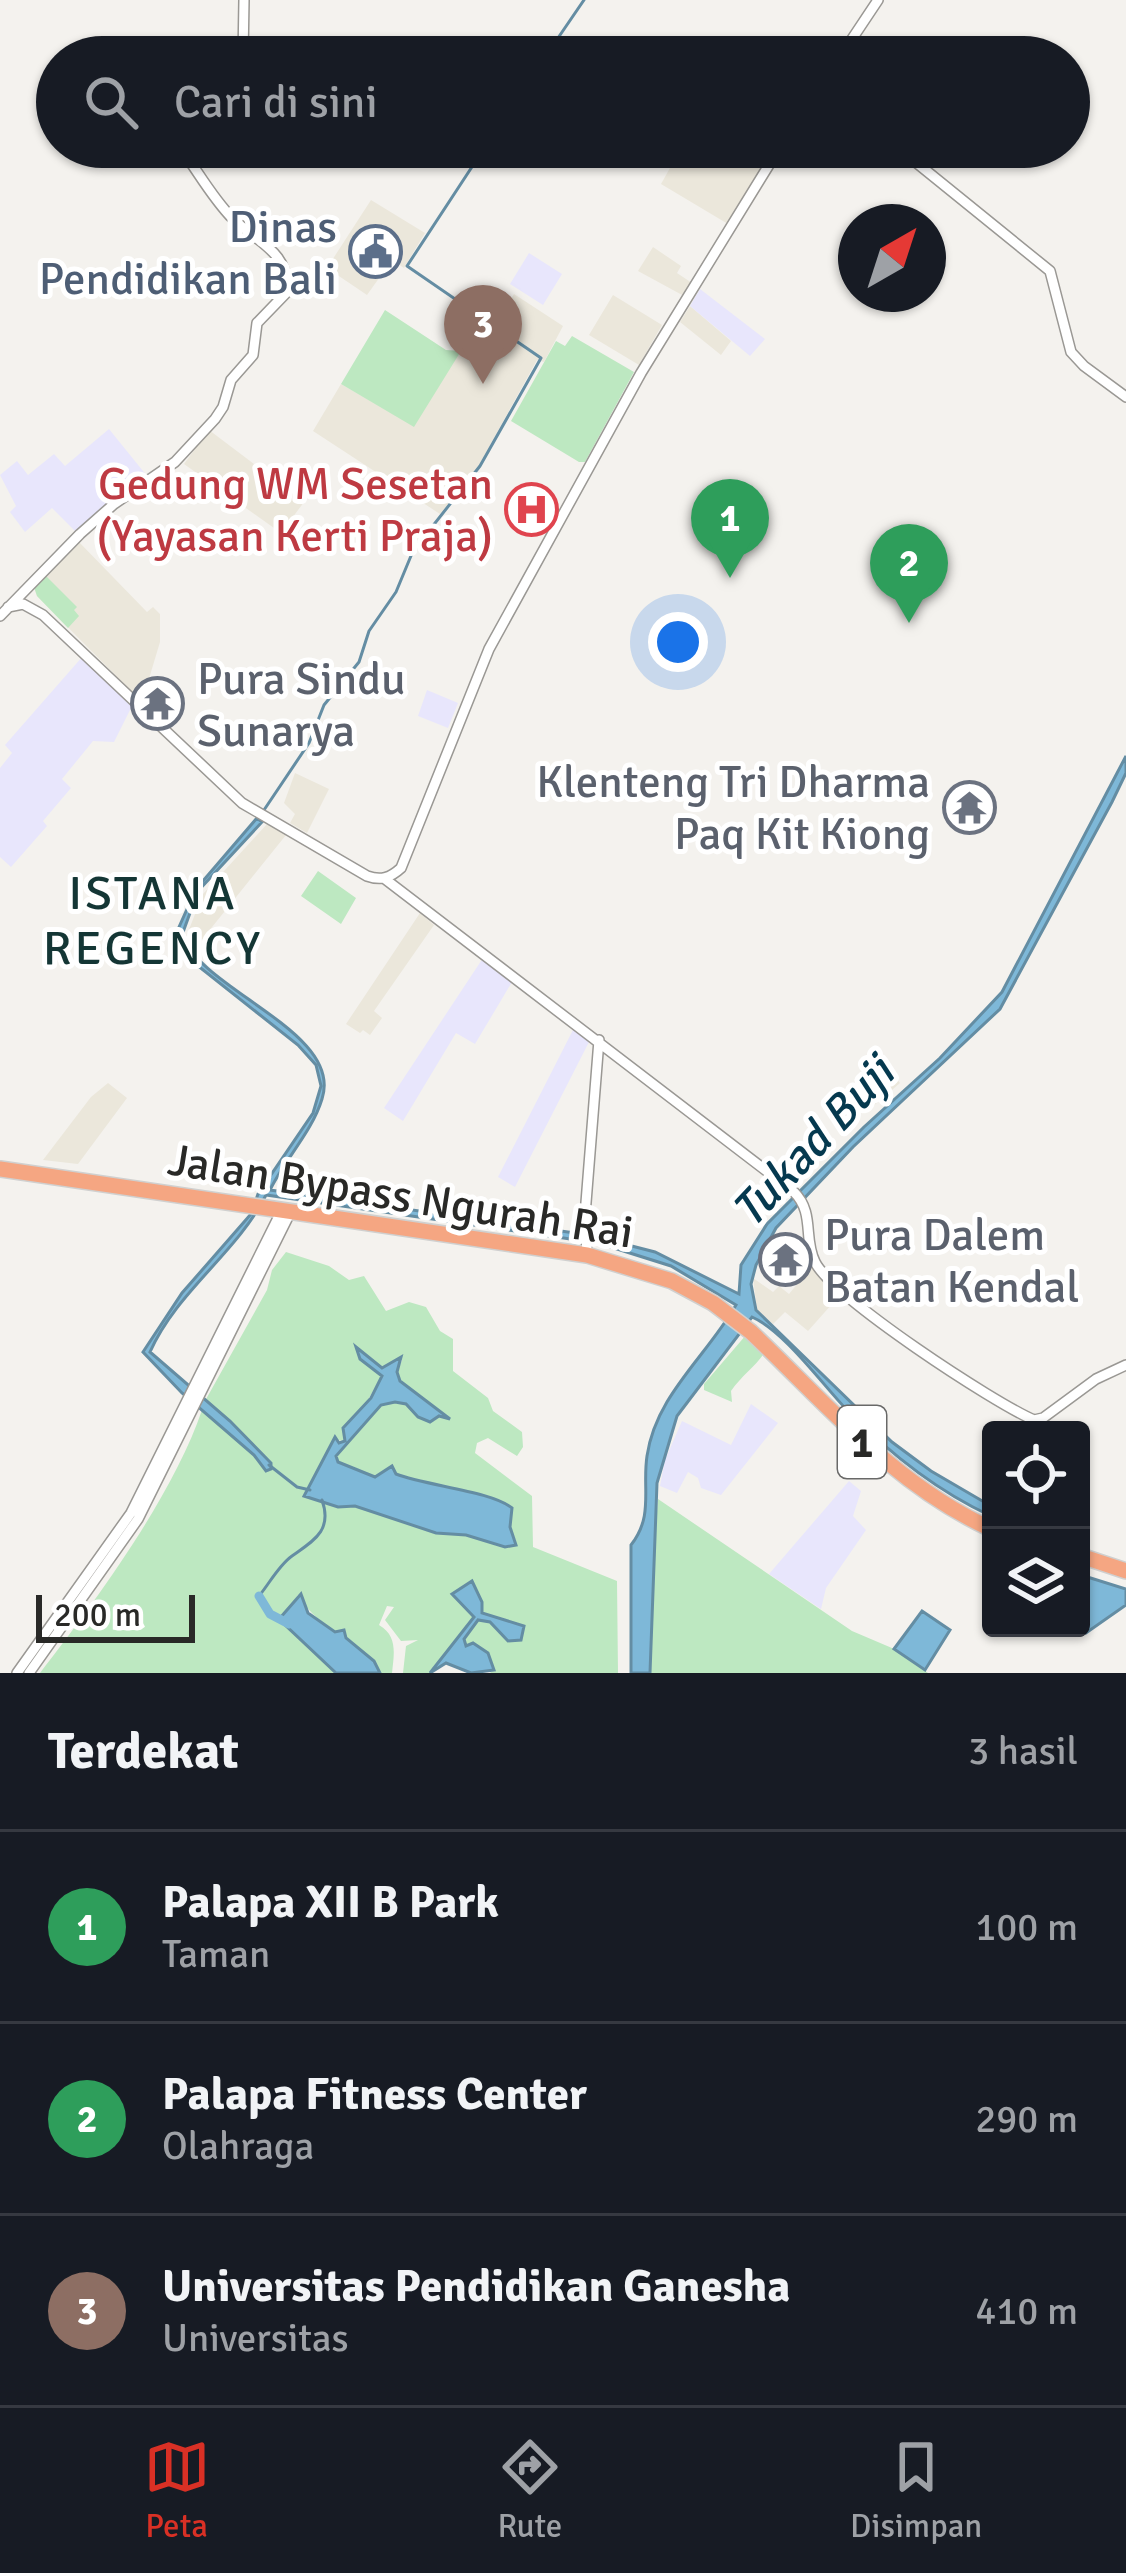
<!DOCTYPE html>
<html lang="id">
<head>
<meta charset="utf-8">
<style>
	body { margin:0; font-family:Signika,sans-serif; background:#242831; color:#f1f3f6 }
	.controls { position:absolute; right:36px; bottom:36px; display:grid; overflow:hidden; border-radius:12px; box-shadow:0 3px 9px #0004 }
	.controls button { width:108px; height:108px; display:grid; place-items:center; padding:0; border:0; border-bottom:3px solid #363941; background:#171b24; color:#f1f3f6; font:60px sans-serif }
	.compass { position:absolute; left:838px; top:204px; width:108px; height:108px; border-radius:50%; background:#171b24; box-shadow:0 3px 9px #0004; rotate:39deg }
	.scale { position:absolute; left:36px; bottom:30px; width:159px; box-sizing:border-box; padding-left:12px; border:6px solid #292927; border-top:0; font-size:33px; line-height:42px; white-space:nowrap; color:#292927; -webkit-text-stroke:9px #fff; paint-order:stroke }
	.you { position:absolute; left:678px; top:642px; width:42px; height:42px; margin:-30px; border:9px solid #fff; border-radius:50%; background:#1a73e8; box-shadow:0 0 0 18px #1a73e833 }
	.badge { display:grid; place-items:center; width:78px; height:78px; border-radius:50%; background:#d93025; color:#fff; font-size:39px; font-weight:700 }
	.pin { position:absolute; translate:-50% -99px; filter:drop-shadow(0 3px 6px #0008) }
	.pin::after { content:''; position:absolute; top:63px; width:42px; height:36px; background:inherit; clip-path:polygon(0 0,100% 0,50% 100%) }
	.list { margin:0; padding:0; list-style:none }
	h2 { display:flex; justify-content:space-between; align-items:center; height:156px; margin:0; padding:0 48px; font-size:51px }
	h2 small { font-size:39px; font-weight:400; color:#9ea1a6 }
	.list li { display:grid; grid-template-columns:78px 1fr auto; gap:36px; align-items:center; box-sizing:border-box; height:192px; padding:0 48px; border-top:3px solid #363941 }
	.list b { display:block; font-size:45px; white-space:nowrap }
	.list p { margin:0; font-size:39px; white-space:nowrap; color:#9ea1a6 }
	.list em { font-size:39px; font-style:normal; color:#9ea1a6 }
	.icon { flex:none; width:66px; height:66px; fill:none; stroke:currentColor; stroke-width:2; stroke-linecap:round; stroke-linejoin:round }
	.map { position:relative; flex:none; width:1126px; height:1673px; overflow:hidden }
	.search { position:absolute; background:#171b24; box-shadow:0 3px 9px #0004; left:36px; right:36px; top:36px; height:132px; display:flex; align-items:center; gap:30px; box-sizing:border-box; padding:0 42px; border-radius:66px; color:#9ea1a6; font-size:45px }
	.sheet { height:732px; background:#171b24 }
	nav { display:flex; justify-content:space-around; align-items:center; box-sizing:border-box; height:168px; border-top:3px solid #363941; background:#171b24; font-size:33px; color:#9ea1a6 }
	nav a { display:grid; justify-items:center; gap:6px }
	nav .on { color:#d93025 }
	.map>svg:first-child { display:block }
</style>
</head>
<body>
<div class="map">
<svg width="1126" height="1673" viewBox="0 0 1126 1673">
	<rect width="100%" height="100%" fill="#f4f2ee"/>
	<path fill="#ebe7db" d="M 637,147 L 745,147 L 765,160 L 728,224 L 661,184 L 670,168 Z
		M 371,200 L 425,233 L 404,268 L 392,260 L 367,295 L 327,268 Z
		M 653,247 L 681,266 L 677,273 L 692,283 L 684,296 L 638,271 Z
		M 514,294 L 563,326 L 544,362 L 537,360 L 478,467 L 440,514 L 313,431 L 341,384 L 414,426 L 483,314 L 497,322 Z
		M 613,295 L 662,325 L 639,365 L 589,335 Z
		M 690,306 L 731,341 L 721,355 L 680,322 Z
		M 209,430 L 304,502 L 281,533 L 184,464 Z
		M 78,541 L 147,612 L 153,607 L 160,614 L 160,642 L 142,702 L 37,596 L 33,584 Z
		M 295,773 L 329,789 L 307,833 L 290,823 L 295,814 L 284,803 Z
		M 267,824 L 286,835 L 192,952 L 186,937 L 203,894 Z
		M 420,913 L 434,925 L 374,1011 L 382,1018 L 370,1035 L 363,1030 L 360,1033 L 346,1024 Z
		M 885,1065 L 900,1083 L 864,1114 L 848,1096 Z
		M 108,1083 L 127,1098 L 78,1164 L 43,1160 L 91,1097 Z
		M 813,1265 L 840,1295 L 808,1331 L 785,1312 L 773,1324 L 757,1310 L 753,1278 L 773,1292 L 779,1286 L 789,1294 Z"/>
	<path fill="#e8e6fc" d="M 529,253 L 562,274 L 543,305 L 510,284 Z
		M 700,289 L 765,339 L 750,356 L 690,306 Z
		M 109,429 L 147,476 L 76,532 L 52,508 L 25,532 L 10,512 L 16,506 L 0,475 L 17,461 L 28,475 L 54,454 L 65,466 Z
		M 83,656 L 132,706 L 114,742 L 93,741 L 62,779 L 71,788 L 43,821 L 47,826 L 11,867 L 0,857 L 0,768 L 12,753 L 5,745 Z
		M 427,690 L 458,703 L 448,728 L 418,716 Z
		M 483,958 L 512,982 L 475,1044 L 456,1033 L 403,1121 L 384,1108 Z
		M 574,1028 L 590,1040 L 515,1187 L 498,1177 Z
		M 751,1404 L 778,1423 L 721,1495 L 701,1488 L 698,1478 L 688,1472 L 677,1493 L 660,1486 L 665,1460 L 682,1421 L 731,1445 Z
		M 849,1481 L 861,1491 L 853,1516 L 866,1530 L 826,1588 L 821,1609 L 769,1574 Z"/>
	<path fill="#bde8c1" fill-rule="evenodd" d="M 385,310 L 446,350 L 461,351 L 414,427 L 341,384 Z
		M 572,336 L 634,372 L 585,462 L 579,462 L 511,421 L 556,341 L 565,346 Z
		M 44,574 L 77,607 L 74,610 L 79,616 L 68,628 L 37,596 L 33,584 Z
		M 318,871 L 356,898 L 341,924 L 301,896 Z
		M 286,1252 L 329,1266 L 349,1280 L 364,1276 L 386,1311 L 409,1302 L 426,1307 L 440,1331 L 453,1339 L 453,1371 L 488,1398 L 493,1411 L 522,1432 L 523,1447 L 517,1456 L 488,1438 L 477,1443 L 475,1453 L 532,1496 L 533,1547 L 617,1581 L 618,1673 L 490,1673 L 494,1669 L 488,1653 L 473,1643 L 466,1646 L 464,1639 L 478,1620 L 490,1622 L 498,1632 L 510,1623 L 482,1613 L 482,1603 L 472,1581 L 452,1594 L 474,1617 L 430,1673 L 403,1673 L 406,1646 L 418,1640 L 401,1641 L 385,1620 L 394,1607 L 387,1606 L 379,1625 C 398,1636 394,1654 392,1673 L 380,1673 C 359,1638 320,1632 298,1595 L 281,1621 L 336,1673 L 40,1673 C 95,1602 173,1496 202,1410 L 254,1455 L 266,1471 L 271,1463 L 205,1401 L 267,1290 L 272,1270 ZM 365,1356 L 382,1368 L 391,1365 L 398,1358 L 402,1360 L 397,1372 L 400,1381 L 449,1419 L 439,1416 L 434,1421 L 418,1417 L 406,1404 L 395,1401 L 381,1405 L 335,1457 L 339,1463 L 375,1477 L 387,1470 C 426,1489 476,1486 512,1508 L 510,1527 L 516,1541 L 437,1533 L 355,1506 L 341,1507 L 304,1495 L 336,1440 L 345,1441 L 382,1375 L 360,1359 Z
		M 746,1335 L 765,1352 C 755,1367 742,1375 731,1391 L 732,1402 L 704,1390 L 704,1384 Z
		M 658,1499 L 852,1631 L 899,1651 L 928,1673 L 650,1673 L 649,1609 Z"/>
	<path fill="#7eb8d8" stroke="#648da3" stroke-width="3" d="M 1126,756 L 1126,773 L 1112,802 L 1000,1009 L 853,1147 L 776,1228 L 756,1265 L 751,1284 L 756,1310 L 892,1442 L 931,1471 L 991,1506 L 991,1516 C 937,1491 888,1452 847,1410 C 822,1384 784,1331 752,1317 L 677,1416 L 657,1483 L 650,1673 L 631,1673 L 631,1545 C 654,1516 642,1488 647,1456 C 656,1395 706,1357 736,1305 L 671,1266 L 598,1243 L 266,1195 C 237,1253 177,1291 150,1352 L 230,1421 L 271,1463 L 271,1469 L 266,1471 L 254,1455 L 182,1393 L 143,1352 L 182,1293 L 251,1214 L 258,1194 L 313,1113 L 321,1086 L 316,1065 L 298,1045 L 193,962 L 175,936 L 196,889 L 257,818 L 262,822 L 198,891 L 182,935 C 202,991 344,1032 322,1099 C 312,1132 285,1159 270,1190 L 589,1235 L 655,1252 L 739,1294 L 741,1265 L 767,1224 L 864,1127 L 940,1058 L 1002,992 Z
		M 356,1347 L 382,1368 L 401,1357 L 397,1372 L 400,1381 L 450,1419 L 439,1416 L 430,1422 L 418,1417 L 406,1404 L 395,1402 L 381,1405 L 336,1456 L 338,1462 L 375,1477 L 392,1466 L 396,1474 C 427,1486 491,1491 512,1508 L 510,1527 L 516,1545 L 505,1547 L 466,1535 L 436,1533 L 355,1506 L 338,1507 L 304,1496 L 335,1437 L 339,1443 L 345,1441 L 343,1428 L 371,1398 L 382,1376 L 360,1359 Z
		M 1081,1575 L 1126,1589 L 1126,1605 L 1086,1633 L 1079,1628 Z
		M 472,1581 L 482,1602 L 482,1613 L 524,1626 L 521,1640 L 508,1641 L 490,1622 L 478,1620 L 464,1639 L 466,1646 L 473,1643 L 488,1653 L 494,1670 L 471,1673 L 446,1663 L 430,1673 L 474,1617 L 452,1594 Z
		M 301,1594 L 308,1613 L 335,1632 L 344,1630 L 346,1638 L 374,1661 L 380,1673 L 336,1673 L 282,1622 L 280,1618 Z
		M 922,1611 L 950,1630 L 925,1670 L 894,1649 Z"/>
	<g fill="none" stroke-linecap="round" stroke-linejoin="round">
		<path stroke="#648da3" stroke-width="3" d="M 545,57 L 584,0
			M 262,813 L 309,743 L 324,705 L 359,662 L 369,631 L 396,592 L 413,551 L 480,466 L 541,358 L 407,266 L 485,147
			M 269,1465 L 297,1487 L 310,1490
			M 259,1596 C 269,1584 279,1565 292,1556 C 313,1541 333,1531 322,1500"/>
		<path stroke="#7eb8d8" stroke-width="9" d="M 259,1596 L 270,1614 L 289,1624"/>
		<defs>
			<path id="secondary" d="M 243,57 L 244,0
				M 840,57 L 878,0
				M 897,147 L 1050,271 L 1071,352 L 1084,366 L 1126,397
				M 8,607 L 23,604 L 43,615 L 242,803 L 367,876 C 381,881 390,878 401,868 L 489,649 L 641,373 L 780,147
				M 0,616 L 80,534 L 114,504 L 175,462 L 215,419 L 223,407 L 231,380 L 253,355 L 257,323 L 287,292 C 290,252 257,242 233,219 C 215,201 201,177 187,157 L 185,147
				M 385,879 L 794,1192 C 815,1213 803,1238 815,1262 C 832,1297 994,1403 1034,1420 L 1043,1418 L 1096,1379 L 1126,1365
				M 587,1255 L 585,1215 L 599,1040
				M 17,1673 L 131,1513 L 282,1210
				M 29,1673 L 138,1519 L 291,1211"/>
			<path id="highway" d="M 0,1169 L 587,1255 L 672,1281 L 713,1303 L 751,1332 C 827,1404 893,1484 991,1529
				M 1081,1556 L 1126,1571"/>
		</defs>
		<use href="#secondary" stroke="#9a9894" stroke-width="12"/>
		<use href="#highway" stroke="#d0d0cf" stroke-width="18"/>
		<use href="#secondary" stroke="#fff" stroke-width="9"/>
		<use href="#highway" stroke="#f5a682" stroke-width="15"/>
	</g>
	<defs>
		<symbol id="civic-ring" viewBox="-11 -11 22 22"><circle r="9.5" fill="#fff" stroke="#5c6f8a" stroke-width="1.5"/><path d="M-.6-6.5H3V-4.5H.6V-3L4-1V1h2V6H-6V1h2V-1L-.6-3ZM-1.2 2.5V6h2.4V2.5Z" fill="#5c6f8a"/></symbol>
		<symbol id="hospital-ring" viewBox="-11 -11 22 22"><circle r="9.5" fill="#fff" stroke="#e0444e" stroke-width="1.5"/><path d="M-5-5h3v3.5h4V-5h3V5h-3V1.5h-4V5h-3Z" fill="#e0444e"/></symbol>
		<symbol id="temple-ring" viewBox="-11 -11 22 22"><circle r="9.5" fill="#fff" stroke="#6b7280" stroke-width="1.5"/><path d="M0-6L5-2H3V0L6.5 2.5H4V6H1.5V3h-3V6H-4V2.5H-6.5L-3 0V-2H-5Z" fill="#6b7280"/></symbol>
	</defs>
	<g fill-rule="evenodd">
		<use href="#civic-ring" x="346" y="222" width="59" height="59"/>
		<use href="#hospital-ring" x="502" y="480" width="59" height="59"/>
		<use href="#temple-ring" x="128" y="674" width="59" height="59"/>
		<use href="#temple-ring" x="940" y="778" width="59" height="59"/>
		<use href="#temple-ring" x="756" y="1230" width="59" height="59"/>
	</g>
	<g text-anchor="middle" stroke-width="10" stroke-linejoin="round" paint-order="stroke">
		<rect fill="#fff" stroke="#696968" stroke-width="3" x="838" y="1406" width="48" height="72" rx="9"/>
		<g font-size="42" font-weight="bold" fill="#292927">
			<text x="862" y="1457">1</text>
		</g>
		<g font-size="45" fill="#4e5e75" stroke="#fff" text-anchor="end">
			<text x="337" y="242">Dinas<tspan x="337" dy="52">Pendidikan Bali</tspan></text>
		</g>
		<g font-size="45" fill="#be3a42" stroke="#fff" text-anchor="end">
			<text x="493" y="499">Gedung WM Sesetan<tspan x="493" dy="52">(Yayasan Kerti Praja)</tspan></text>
		</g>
		<g font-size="45" fill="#5b616d" stroke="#fff" text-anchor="start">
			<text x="197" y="694">Pura Sindu<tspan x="197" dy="52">Sunarya</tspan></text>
			<text x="930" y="797" text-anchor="end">Klenteng Tri Dharma<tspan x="930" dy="52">Paq Kit Kiong</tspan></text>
			<text x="824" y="1250">Pura Dalem<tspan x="824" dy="52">Batan Kendal</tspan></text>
		</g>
		<g font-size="45" fill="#292927" stroke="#fff">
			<text transform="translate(401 1195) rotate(9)" y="16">Jalan Bypass Ngurah Rai</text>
		</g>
		<g font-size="48" letter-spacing="3" fill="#143635" stroke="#fff">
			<text x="153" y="909">ISTANA<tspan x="153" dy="55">REGENCY</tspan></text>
		</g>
		<g font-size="48" font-style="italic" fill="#05394f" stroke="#fff">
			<text transform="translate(812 1141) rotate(-47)" y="17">Tukad Buji</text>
		</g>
	</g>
</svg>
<div class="controls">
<button><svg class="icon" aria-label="locate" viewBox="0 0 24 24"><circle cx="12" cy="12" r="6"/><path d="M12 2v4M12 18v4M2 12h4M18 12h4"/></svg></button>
<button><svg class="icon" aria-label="layers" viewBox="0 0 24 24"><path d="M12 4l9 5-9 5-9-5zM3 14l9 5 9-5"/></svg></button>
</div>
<svg class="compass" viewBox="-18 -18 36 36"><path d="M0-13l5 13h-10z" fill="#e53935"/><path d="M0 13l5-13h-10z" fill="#9ea1a6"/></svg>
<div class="scale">200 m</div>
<div class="you"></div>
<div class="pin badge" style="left:730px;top:578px;background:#2e9e5b">1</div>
<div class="pin badge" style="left:909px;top:623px;background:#2e9e5b">2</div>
<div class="pin badge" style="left:483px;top:384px;background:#8d6e63">3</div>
<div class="search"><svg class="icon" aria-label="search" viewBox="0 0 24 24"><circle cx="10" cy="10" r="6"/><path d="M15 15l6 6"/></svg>Cari di sini</div>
</div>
<section class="sheet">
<h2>Terdekat<small>3 hasil</small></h2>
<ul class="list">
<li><span class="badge" style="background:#2e9e5b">1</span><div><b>Palapa XII B Park</b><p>Taman</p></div><em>100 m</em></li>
<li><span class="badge" style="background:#2e9e5b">2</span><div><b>Palapa Fitness Center</b><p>Olahraga</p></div><em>290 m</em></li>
<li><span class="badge" style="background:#8d6e63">3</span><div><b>Universitas Pendidikan Ganesha</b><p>Universitas</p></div><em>410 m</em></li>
</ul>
</section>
<nav>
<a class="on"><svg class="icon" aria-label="map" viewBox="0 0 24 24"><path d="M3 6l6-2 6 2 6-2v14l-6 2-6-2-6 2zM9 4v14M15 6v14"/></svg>Peta</a>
<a><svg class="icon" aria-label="directions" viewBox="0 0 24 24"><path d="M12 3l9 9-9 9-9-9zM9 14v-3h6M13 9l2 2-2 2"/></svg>Rute</a>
<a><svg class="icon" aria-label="saved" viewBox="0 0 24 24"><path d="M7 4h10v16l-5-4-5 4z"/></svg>Disimpan</a>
</nav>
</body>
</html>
